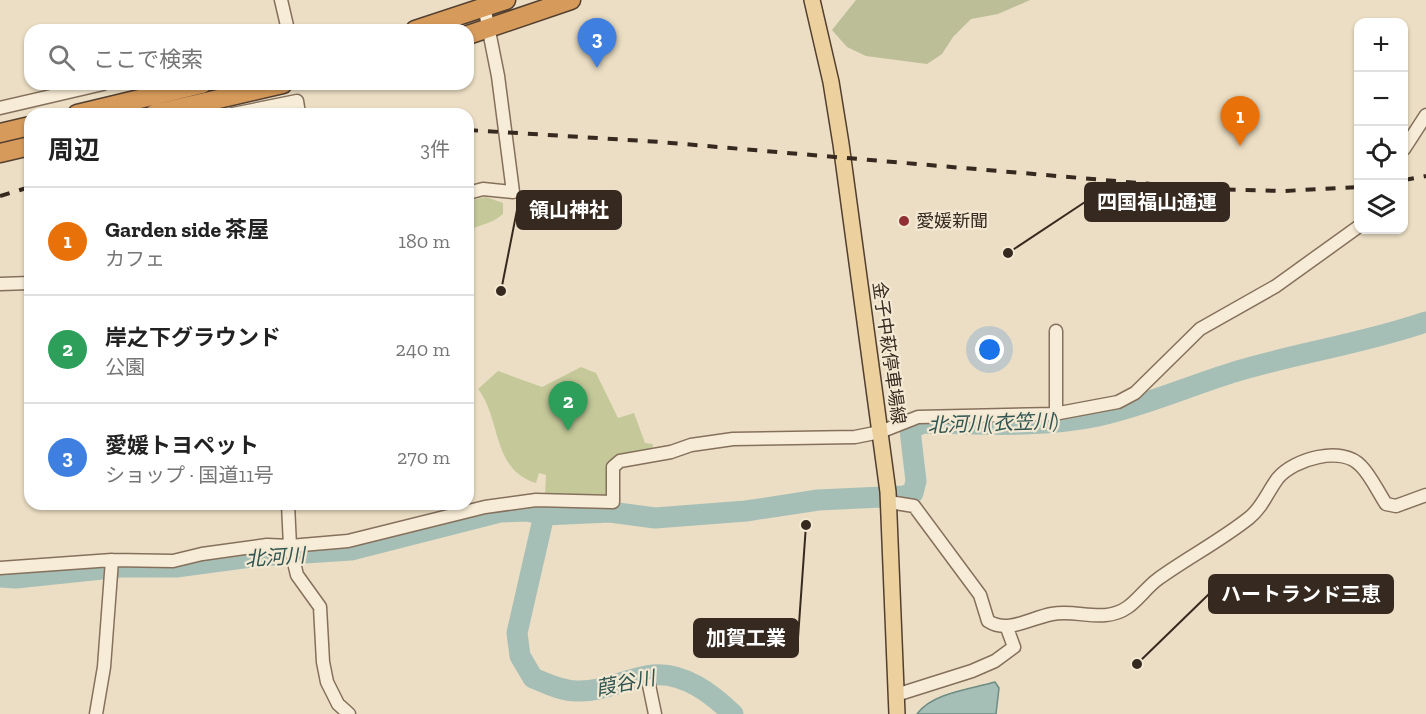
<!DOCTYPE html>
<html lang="ja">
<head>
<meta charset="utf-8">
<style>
	body { margin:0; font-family:"Zilla Slab","Noto Sans JP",serif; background:#f6f6f6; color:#222 }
	.controls { position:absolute; right:18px; top:18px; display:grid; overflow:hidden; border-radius:12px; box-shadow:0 2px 4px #0004 }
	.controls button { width:54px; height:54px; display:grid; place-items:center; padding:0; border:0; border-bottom:2px solid #e0e0e0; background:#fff; color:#222; font:30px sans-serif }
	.you { position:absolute; left:990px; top:350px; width:21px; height:21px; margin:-15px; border:4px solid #fff; border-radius:50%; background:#1a73e8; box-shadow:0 0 0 9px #1a73e833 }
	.badge { display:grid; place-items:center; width:39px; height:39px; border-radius:50%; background:#2563eb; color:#fff; font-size:20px; font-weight:700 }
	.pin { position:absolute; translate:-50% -50px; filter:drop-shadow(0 2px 3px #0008) }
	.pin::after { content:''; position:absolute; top:32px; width:21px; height:18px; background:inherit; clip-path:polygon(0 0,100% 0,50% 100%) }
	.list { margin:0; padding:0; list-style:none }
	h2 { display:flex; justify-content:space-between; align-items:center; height:78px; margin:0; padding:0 24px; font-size:26px }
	h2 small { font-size:20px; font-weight:400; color:#767676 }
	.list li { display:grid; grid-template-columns:39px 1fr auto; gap:18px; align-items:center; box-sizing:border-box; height:108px; padding:0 24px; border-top:2px solid #e0e0e0 }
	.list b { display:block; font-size:22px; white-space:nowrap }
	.list p { margin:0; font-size:20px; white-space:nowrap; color:#767676 }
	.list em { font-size:20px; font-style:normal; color:#767676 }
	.icon { flex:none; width:33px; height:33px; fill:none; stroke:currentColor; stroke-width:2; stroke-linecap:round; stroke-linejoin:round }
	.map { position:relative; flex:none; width:1426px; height:714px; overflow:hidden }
	.search { position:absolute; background:#fff; box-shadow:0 2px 4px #0004; left:24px; top:24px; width:450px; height:66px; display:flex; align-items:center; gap:15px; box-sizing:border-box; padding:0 21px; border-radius:18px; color:#767676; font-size:22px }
	.panel { position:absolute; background:#fff; box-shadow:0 2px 4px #0004; left:24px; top:108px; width:450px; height:402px; border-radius:18px }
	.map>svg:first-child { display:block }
</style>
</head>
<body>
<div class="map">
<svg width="1426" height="714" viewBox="0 0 1426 714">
	<rect width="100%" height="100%" fill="#ebdec4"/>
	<path fill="#c5c999" d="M 486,197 L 503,203 L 503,214 C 492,224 480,224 468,231 L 468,201 Z
		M 581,367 L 596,373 L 618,418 L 634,413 L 645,443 L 653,444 L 652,449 L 615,456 L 607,466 L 607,496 L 603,498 L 545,494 L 546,475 L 539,473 L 536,483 C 491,469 502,420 478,389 L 498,371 L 542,387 Z"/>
	<path fill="#bbbe97" d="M 856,0 L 1030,0 L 998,14 L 971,19 L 953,37 L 942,54 L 927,64 L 866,56 L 847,47 L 832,30 Z"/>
	<path fill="#a6bfb6" stroke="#6d8c83" stroke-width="1.5" d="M 995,682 L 999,688 L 996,714 L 917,714 C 932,693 971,689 995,682 Z"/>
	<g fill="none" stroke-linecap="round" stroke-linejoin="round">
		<path stroke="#a6bfb6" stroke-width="21" d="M 544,515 L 517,633 L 520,656 L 533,678 C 546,683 561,691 577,691 C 604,692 627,678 653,675 C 684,672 712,694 733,714
			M 0,577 L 16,578 L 121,567 L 176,567 L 259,556 L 351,550 L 500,512 L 528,511 L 544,515 L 610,512 L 655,518 L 746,511 L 818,500 L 904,496 L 913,493 L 916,481 L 910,430 L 922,423 C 979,424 1042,428 1098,416 C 1148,405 1193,384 1241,370 C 1303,352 1365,343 1426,322"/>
		<defs>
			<path id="minor" d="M 281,0 L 288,30
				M 0,108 L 103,84
				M 233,114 L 297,101 L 299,114
				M 1404,149 L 1426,115
				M 468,193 L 483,189 L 513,192 L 498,76 L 483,1
				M 0,284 L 30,283
				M 1056,414 L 1056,331
				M 889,502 L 914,506 L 980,595 L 988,621 C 1008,634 1030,618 1052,614 C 1078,609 1104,624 1128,607 C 1139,599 1147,587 1158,579 C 1187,558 1220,541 1249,518 C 1262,508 1268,491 1278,478 C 1294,459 1342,445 1361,466 C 1371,476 1378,492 1386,504 L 1396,506 L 1426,495
				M 0,568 L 112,560 L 173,561 L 202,554 L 267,545 L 290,546 L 288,504
				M 649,685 L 655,714
				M 896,695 L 972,671 L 995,661 L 1014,647 L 1007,628
				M 96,714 L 104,667 L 112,560
				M 349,714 L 338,704 L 327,682 L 323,662 L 320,607 L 297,575 L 290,546 L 348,541 L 485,507 L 536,500 L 613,502 L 613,467 L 620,461 L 671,452 L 691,445 L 733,439 L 855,437 L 880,432 L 918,417 L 1054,414 L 1118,402 L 1135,393 L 1200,329 L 1276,286 L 1358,227"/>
			<path id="major" d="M 812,0 L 831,82 L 841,144 L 888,492 L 897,714"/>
			<path id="highway" d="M 415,30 L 506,0
				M 468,35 L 571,0
				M 77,114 L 202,84
				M 154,114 L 283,84
				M 0,133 L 30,126
				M 0,153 L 30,146"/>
		</defs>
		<use href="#minor" stroke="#85705c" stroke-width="15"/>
		<use href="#major" stroke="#533f30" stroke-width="18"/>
		<use href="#highway" stroke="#533f30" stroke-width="21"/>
		<use href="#minor" stroke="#f7ecd7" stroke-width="12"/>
		<use href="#major" stroke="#ecd19e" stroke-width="15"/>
		<use href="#highway" stroke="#d69a5a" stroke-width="18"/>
		<path stroke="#36291f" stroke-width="4" stroke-dasharray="10 10" stroke-linecap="butt" d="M 468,130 L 660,142 L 1209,189 L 1284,191 L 1358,187
			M 1404,180 L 1426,176
			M 0,196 L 30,187"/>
	</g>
	<circle fill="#902f34" stroke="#f3e9d3" stroke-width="2" cx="904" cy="221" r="6"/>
	<g text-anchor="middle" stroke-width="4.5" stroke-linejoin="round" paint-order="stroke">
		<g font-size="18" fill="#36291f" stroke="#f3e9d3" text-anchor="start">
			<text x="916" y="227">愛媛新聞</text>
		</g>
		<g font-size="18" fill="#36291f" stroke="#f3e9d3">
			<text transform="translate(889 353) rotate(82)" y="6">金子中萩停車場線</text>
		</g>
		<g font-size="20" font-style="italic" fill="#2f5451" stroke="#f3e9d3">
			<text transform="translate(993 423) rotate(-2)" y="7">北河川(衣笠川)</text>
			<text transform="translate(275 557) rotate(-4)" y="7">北河川</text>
			<text transform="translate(625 683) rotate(-11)" y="7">葭谷川</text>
		</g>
	</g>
	<path fill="none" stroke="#36291f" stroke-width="2" d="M1008 253L1085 202M501 291L517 210M1137 664L1209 594M806 525L798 638"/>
	<g fill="#36291f" stroke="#f3e9d3" stroke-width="2">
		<circle cx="1008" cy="253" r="6"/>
		<circle cx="501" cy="291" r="6"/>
		<circle cx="1137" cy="664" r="6"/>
		<circle cx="806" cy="525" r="6"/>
	</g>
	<g fill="#36291f" stroke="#36291f" stroke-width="2">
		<rect x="1085" y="183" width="144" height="38" rx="6"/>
		<rect x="517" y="191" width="104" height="38" rx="6"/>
		<rect x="1209" y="575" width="184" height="38" rx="6"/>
		<rect x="694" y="619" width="104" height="38" rx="6"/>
	</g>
	<g font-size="20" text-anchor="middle" font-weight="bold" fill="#fff">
		<text x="1157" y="209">四国福山通運</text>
		<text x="569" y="217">領山神社</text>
		<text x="1301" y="601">ハートランド三恵</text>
		<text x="746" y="645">加賀工業</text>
	</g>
</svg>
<div class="controls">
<button>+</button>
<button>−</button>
<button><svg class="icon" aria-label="locate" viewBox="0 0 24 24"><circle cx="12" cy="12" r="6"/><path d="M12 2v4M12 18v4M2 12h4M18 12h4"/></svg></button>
<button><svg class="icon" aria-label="layers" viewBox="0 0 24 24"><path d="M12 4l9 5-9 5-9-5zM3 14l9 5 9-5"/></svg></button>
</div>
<div class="you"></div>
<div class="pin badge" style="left:1240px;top:146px;background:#e8710a">1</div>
<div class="pin badge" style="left:568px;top:431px;background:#2e9e5b">2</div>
<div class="pin badge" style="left:597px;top:68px;background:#3f7fe0">3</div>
<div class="search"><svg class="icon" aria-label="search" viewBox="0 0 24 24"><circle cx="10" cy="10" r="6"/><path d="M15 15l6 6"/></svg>ここで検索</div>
<section class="panel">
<h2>周辺<small>3件</small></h2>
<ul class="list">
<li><span class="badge" style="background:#e8710a">1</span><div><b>Garden side 茶屋</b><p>カフェ</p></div><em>180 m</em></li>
<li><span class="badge" style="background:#2e9e5b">2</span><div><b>岸之下グラウンド</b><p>公園</p></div><em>240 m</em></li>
<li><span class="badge" style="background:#3f7fe0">3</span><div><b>愛媛トヨペット</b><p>ショップ · 国道11号</p></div><em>270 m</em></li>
</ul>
</section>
</div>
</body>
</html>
